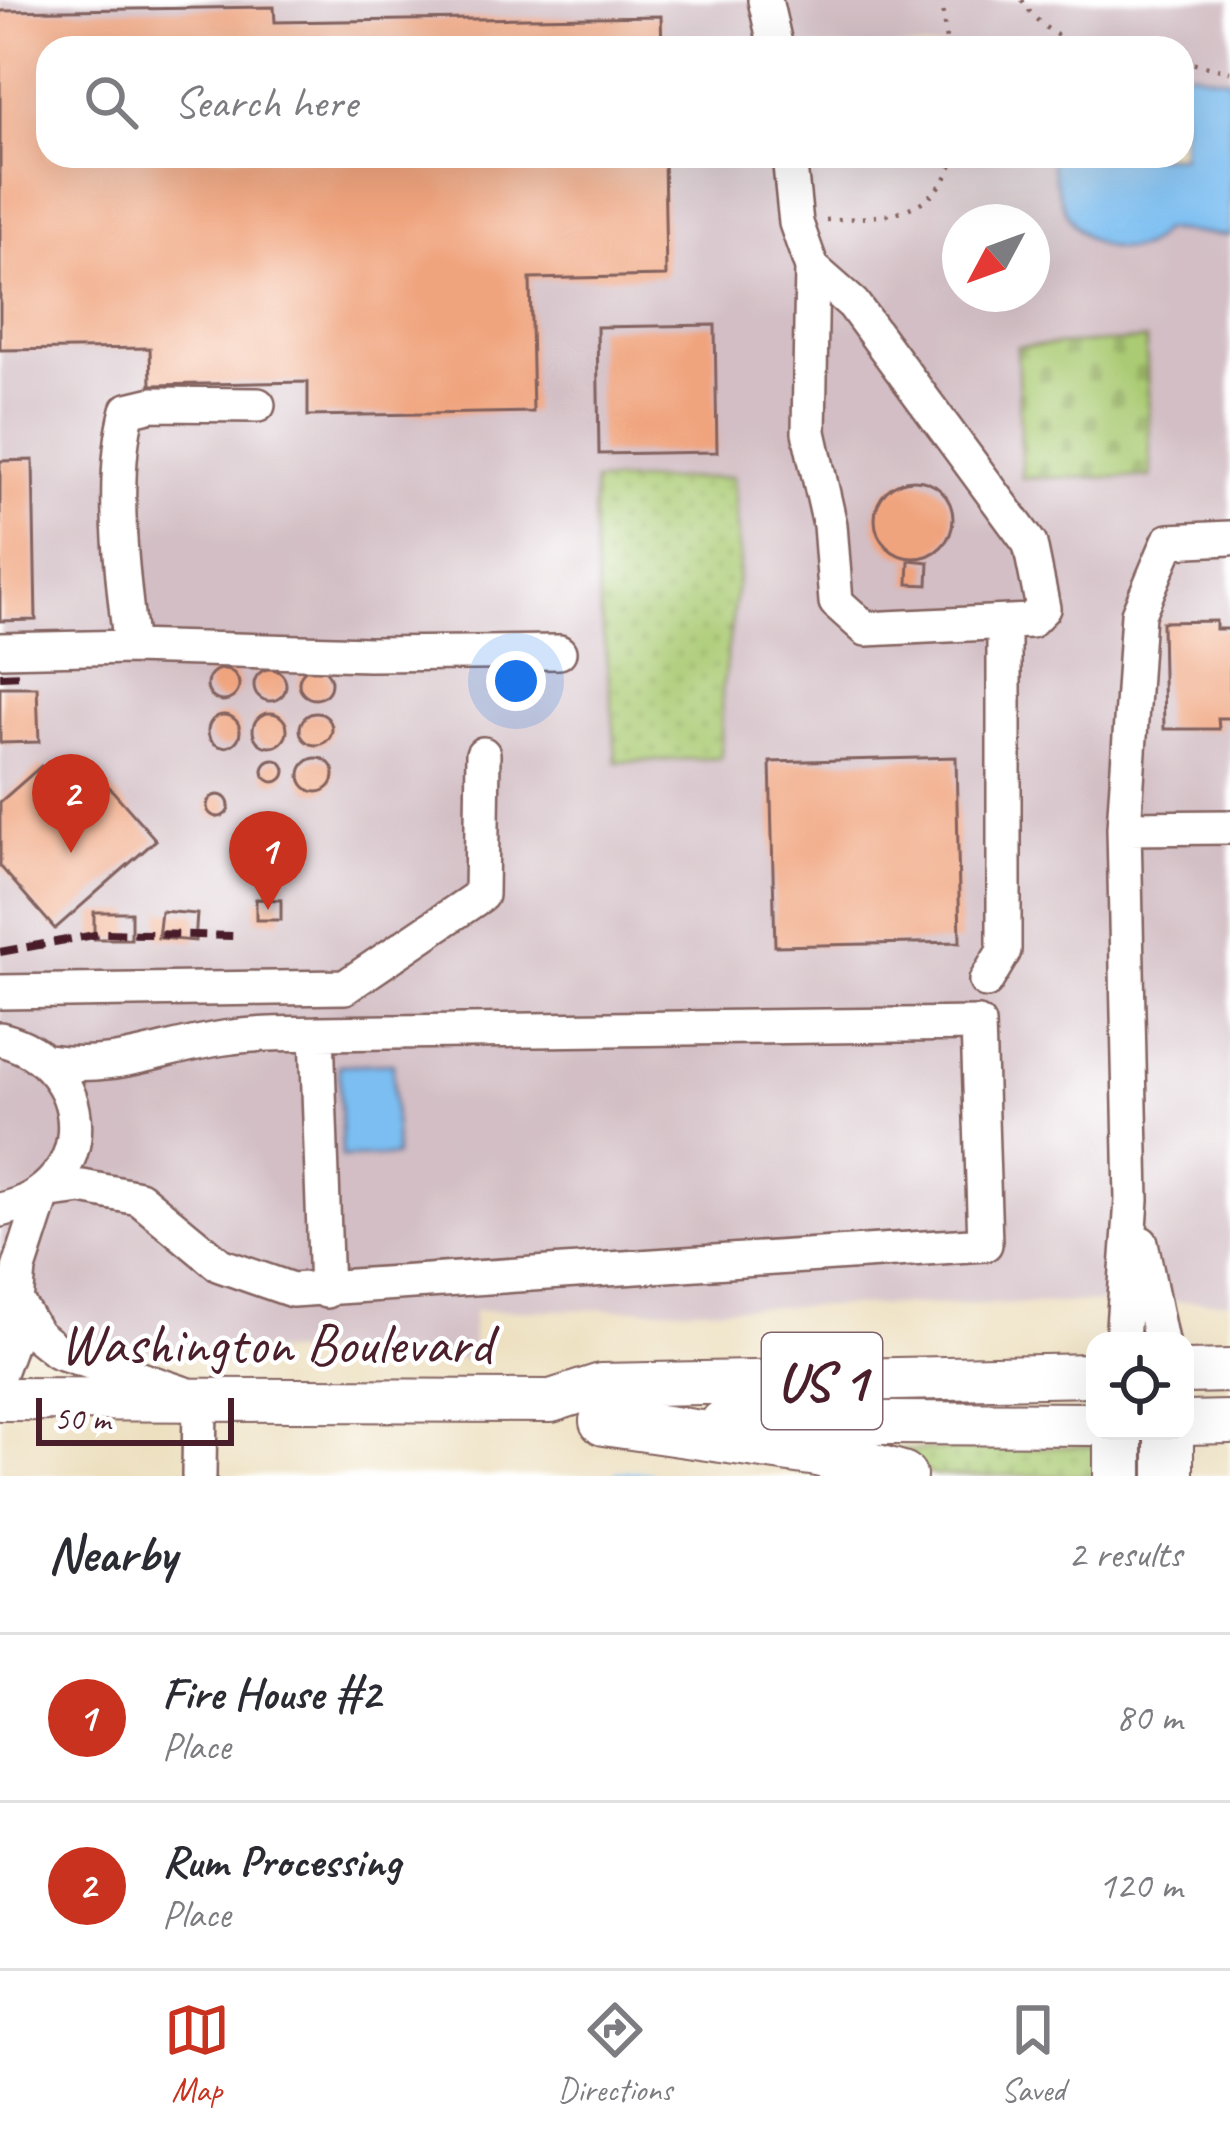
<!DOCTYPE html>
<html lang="en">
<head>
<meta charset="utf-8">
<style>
	body { margin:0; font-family:Caveat,sans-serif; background:#f2f2f3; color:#2b2b33 }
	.controls { position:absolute; right:36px; bottom:36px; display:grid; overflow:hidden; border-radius:24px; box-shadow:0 12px 48px #0002 }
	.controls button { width:108px; height:108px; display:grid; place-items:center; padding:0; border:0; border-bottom:3px solid #e1e1e2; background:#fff; color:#2b2b33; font:60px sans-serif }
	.compass { position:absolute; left:942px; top:204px; width:108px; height:108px; border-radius:50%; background:#fff; box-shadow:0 12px 48px #0002; rotate:229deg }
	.scale { position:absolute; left:36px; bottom:30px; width:198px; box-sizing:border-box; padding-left:12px; border:6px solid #4a1f2b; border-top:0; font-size:33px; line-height:42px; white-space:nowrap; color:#4a1f2b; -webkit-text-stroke:9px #fff; paint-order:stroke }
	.you { position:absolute; left:516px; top:681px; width:42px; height:42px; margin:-30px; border:9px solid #fff; border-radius:50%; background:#1a73e8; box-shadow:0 0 0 18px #1a73e833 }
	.badge { display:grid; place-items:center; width:78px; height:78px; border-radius:50%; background:#c8321e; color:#fff; font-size:39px; font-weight:700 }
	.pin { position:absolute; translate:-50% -99px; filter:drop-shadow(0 3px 6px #0008) }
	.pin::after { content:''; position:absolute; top:63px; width:42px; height:36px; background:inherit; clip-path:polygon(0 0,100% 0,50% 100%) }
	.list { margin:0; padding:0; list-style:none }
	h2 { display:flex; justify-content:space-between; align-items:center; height:156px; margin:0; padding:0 48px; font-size:51px }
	h2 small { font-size:39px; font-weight:400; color:#7c7c81 }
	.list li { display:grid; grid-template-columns:78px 1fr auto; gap:36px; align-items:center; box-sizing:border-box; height:168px; padding:0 48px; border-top:3px solid #e1e1e2 }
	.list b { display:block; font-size:45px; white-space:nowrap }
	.list p { margin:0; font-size:39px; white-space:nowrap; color:#7c7c81 }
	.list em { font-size:39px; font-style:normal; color:#7c7c81 }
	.icon { flex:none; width:66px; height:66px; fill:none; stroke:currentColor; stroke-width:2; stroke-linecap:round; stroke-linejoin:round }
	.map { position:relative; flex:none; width:1230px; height:1476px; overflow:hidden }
	.search { position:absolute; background:#fff; box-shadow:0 12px 48px #0002; left:36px; right:36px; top:36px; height:132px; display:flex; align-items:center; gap:30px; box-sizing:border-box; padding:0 42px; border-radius:36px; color:#7c7c81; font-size:45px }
	.sheet { height:492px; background:#fff }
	nav { display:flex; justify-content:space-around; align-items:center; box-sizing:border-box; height:168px; border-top:3px solid #e1e1e2; background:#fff; font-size:33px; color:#7c7c81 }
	nav a { display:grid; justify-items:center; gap:6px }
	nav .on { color:#c8321e }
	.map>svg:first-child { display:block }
</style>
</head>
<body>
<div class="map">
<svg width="1230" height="1476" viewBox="0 0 1230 1476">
	<defs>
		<pattern id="grass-dots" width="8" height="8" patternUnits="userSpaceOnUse" patternTransform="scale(3)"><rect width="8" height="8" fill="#aacb73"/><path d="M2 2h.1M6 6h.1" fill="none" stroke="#94ae64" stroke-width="1.8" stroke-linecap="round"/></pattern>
		<pattern id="cemetery-stones" width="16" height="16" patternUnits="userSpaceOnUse" patternTransform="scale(3)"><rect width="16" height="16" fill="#aacb73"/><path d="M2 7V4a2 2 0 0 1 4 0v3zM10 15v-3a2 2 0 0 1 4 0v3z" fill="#94ae64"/></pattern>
	</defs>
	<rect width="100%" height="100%" fill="#fff"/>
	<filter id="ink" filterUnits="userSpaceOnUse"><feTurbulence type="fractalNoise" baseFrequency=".00833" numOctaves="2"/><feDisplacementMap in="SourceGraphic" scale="24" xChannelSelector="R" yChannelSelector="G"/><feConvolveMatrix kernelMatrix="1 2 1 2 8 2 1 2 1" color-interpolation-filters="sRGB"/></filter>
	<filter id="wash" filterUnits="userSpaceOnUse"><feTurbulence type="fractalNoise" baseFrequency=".004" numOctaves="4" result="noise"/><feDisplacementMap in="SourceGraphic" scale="48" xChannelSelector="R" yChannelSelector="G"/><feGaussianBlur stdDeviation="2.7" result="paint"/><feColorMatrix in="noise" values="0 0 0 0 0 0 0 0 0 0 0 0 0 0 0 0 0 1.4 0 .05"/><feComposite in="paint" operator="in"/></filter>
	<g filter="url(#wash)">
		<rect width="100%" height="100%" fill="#ecdebc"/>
		<path fill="#d2bec4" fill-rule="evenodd" d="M 0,0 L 1230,0 L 1230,1301 L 473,1311 L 473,1360 L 414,1354 L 0,1347 ZM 48,48 L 1182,48 L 1182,156 L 48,156 ZM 960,222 L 1032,222 L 1032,294 L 960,294 Z"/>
		<path fill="url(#grass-dots)" stroke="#7a754f" stroke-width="3" d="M 733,477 L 740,562 L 722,691 L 721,758 L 616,762 C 613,668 588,577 594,482 Z
			M 1090,1446 L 1098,1449 L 1101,1476 L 935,1476 L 888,1457 L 888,1451 Z"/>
		<path fill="url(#cemetery-stones)" stroke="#7a754f" stroke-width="3" d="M 1146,340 L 1151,477 L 1022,478 L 1017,347 Z"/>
		<path fill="#7cbef1" stroke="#636e8e" stroke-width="3" d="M 1182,70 L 1230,79 L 1230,236 L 1162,230 C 1151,246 1139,250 1120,249 C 1070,246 1057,198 1050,156 L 1182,156 Z
			M 393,1063 L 396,1156 L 342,1157 L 339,1065 Z"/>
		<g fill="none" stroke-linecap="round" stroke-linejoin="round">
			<path stroke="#7cbef1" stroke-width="8" d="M 618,1475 L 650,1476"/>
		</g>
		<g id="blocks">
			<path fill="#f0a47e" d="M 274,7 L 275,22 L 661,16 L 662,48 L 48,48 L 48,156 L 664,156 L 666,276 L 530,279 L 533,412 L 308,416 L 308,382 L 151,385 L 150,348 L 0,350 L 0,11 Z
				M 715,325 L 717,452 L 599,454 L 597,327 Z
				M 33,460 L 36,620 L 0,621 L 0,461 Z
				M875 519a39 39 0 1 1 78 0a39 39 0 1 1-78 0Z
				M 909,560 L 929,562 L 928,585 L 908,584 Z
				M 1216,621 L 1216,629 L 1230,629 L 1230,718 L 1218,718 L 1219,729 L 1164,729 L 1162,622 Z
				M299 683a16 16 0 1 1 32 0a16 16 0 1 1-32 0Z
				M254 685a16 16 0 1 1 32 0a16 16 0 1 1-32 0Z
				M207 685a16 16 0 1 1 32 0a16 16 0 1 1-32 0Z
				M 0,687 L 37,687 L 39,742 L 0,743 Z
				M300 729a16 16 0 1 1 32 0a16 16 0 1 1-32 0Z
				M253 730a17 17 0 1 1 34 0a17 17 0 1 1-34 0Z
				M208 731a16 16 0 1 1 32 0a16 16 0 1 1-32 0Z
				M 956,757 L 960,942 L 775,946 L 770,762 Z
				M300 775a17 17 0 1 1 34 0a17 17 0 1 1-34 0Z
				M263 771a11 11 0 1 1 22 0a11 11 0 1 1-22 0Z
				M 41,766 L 68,797 L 96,772 L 156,840 L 55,929 L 0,866 L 0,802 Z
				M207 806a11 11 0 1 1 22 0a11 11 0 1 1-22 0Z
				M 256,899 L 281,900 L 281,920 L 256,920 Z
				M 161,911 L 197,914 L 195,941 L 158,938 Z
				M 94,912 L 131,912 L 131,939 L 94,939 Z"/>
		</g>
	</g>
	<g filter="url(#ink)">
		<use href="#blocks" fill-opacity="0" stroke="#83625e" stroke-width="3"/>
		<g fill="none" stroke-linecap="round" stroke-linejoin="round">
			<defs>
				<path id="minor" d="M 765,0 L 776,48
					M 789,156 L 796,223 L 812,268 L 809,432 L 830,525 L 836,602 L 866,629 L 1030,621 L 1043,608 L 1030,544 L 853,304 L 812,268
					M 258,405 L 153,404 L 128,410 C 110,477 122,577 131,647 L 369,654 L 559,652
					M 0,650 L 131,647
					M 1124,828 L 1230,827
					M 986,981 L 1004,951 L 1004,626
					M 0,992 L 345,987 L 481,895 L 483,754
					M 317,1033 L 326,1291
					M 0,1039 C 98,1063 101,1189 0,1210
					M 1141,1243 L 1161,1341
					M 17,1302 L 37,1335 L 57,1351 L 200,1399 L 199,1476
					M 1122,1341 L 1132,1200 L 1124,828 L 1138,614 L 1169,541 L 1230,538
					M 0,1370 L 13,1335 L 19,1269 L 44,1192 L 82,1187 L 139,1198 L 220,1265 L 292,1290 L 985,1244 L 978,1024 L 317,1033 C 289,1034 260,1033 232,1037 C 164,1045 119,1072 48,1061"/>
				<path id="major" d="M 1185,1372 L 1230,1371
					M 0,1399 L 551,1401 L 601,1385 L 1095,1375
					M 722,1422 L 1095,1424
					M 1185,1423 L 1230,1422"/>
				<path id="highway" d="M 604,1421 L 818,1452 L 902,1476
					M 1118,1431 L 1118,1476
					M 1169,1431 L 1169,1476"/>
			</defs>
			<use href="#minor" stroke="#83625e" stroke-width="38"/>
			<use href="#major" stroke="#83625e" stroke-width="46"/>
			<use href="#highway" stroke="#83625e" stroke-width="52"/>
			<path stroke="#83625e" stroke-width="4.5" stroke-dasharray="3 9" stroke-linecap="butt" d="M 941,0 L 947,48
				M 1022,0 C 1038,27 1064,44 1096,48
				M 1182,61 L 1230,72
				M 826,220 C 877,217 939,218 954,156"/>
			<use href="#minor" stroke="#fff" stroke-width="33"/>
			<use href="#major" stroke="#fff" stroke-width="42"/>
			<use href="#highway" stroke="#fff" stroke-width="48"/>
			<path stroke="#4a1f2b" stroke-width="8" stroke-dasharray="18 9" stroke-linecap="butt" d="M 0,676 L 24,675
				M 0,952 L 105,933 L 237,936"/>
		</g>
	</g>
	<g text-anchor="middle" stroke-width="9" stroke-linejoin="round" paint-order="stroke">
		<rect fill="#fff" stroke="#80626b" stroke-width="3" x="762" y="1333" width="120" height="96" rx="9"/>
		<g font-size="54" font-weight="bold" fill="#4a1f2b">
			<text x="822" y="1400">US 1</text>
		</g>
		<g font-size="57" fill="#4a1f2b" stroke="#fff">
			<text x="276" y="1363">Washington Boulevard</text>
		</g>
	</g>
</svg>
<div class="controls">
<button><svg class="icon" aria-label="locate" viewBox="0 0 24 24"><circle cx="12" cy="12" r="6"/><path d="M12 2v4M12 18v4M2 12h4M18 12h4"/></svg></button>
</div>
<svg class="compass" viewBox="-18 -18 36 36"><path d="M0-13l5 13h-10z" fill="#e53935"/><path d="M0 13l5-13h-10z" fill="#7c7c81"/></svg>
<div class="scale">50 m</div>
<div class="you"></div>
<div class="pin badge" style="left:268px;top:910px">1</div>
<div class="pin badge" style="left:71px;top:853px">2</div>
<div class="search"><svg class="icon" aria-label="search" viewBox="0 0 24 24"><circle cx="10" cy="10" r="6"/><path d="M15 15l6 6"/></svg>Search here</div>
</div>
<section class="sheet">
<h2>Nearby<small>2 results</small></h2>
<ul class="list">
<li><span class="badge">1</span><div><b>Fire House #2</b><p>Place</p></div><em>80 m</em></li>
<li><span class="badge">2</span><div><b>Rum Processing</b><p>Place</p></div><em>120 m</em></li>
</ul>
</section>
<nav>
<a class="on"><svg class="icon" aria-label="map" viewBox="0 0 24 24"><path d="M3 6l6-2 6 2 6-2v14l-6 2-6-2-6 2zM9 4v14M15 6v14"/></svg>Map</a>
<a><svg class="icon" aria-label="directions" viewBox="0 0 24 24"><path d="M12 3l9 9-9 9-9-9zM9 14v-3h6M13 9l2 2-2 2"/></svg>Directions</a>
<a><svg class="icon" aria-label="saved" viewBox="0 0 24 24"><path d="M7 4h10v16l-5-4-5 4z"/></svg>Saved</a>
</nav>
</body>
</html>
